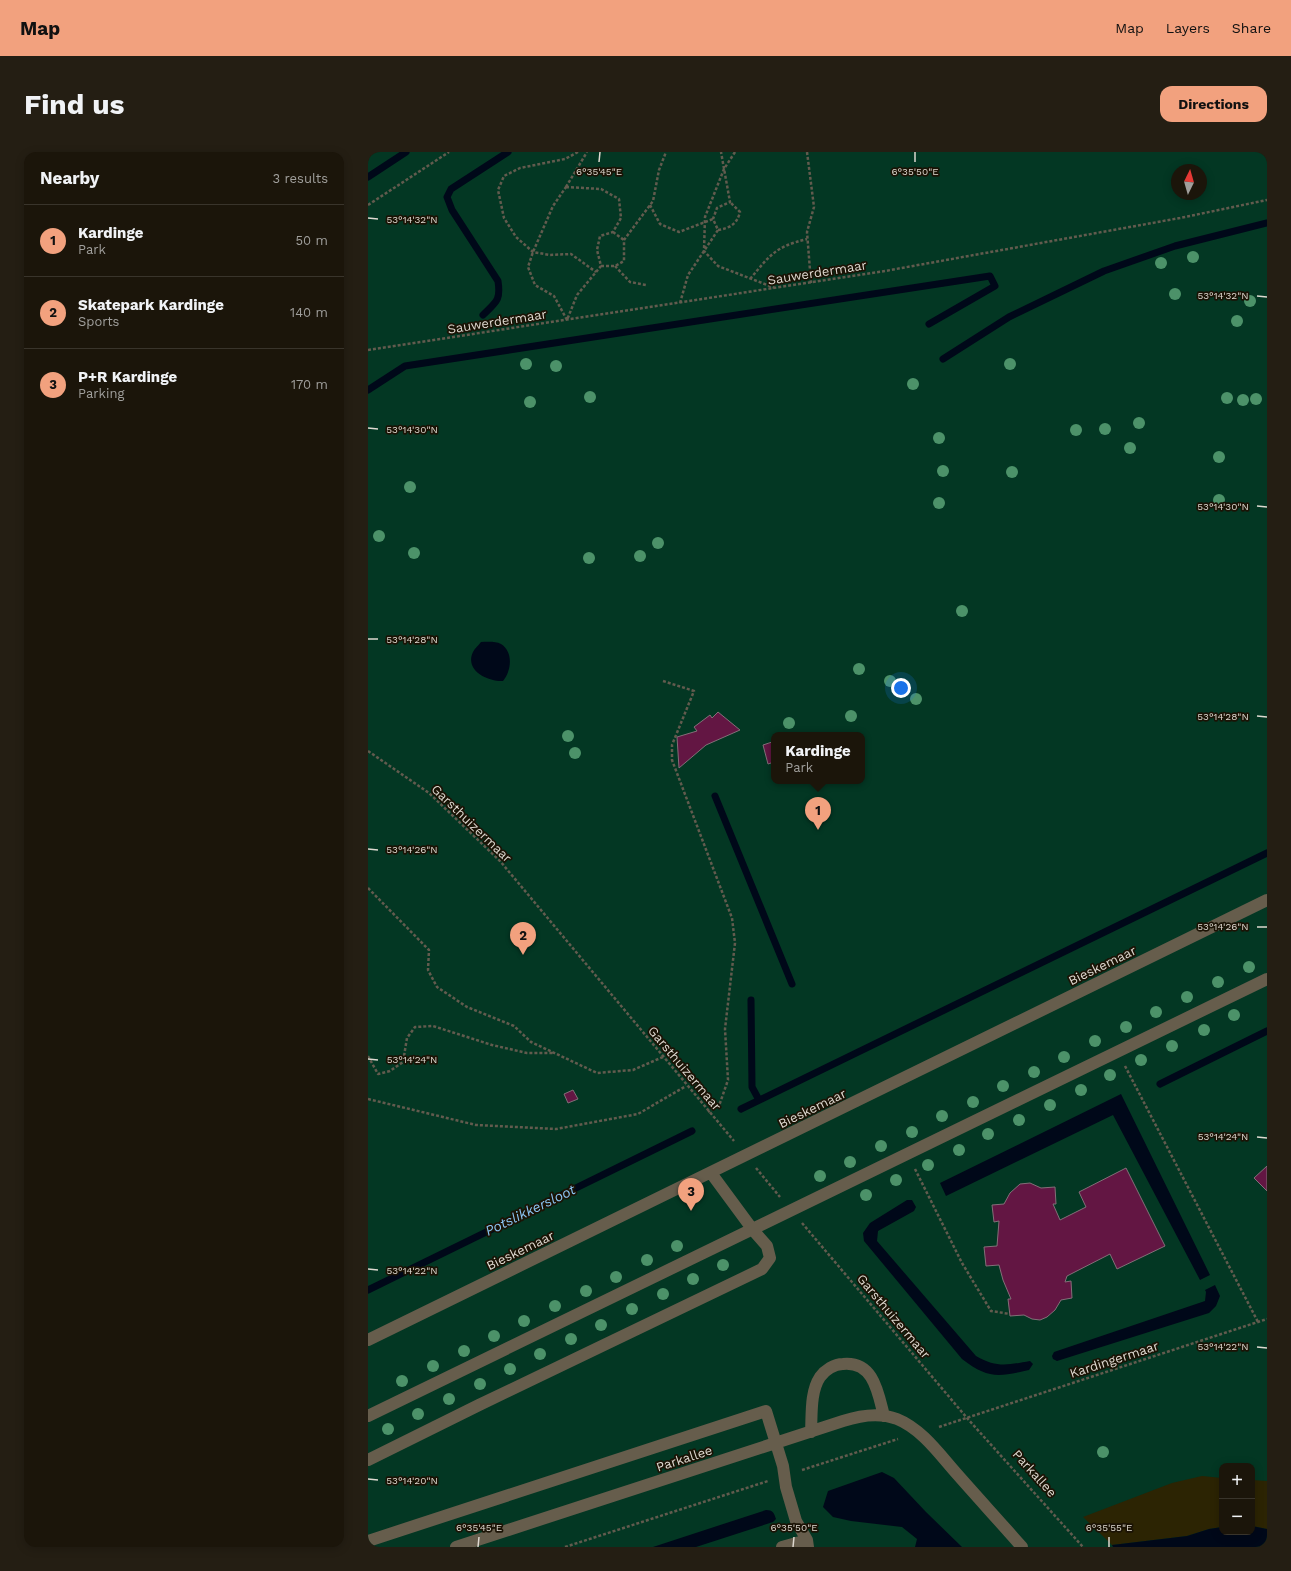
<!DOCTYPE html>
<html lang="en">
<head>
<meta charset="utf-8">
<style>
	body { margin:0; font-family:"Work Sans",sans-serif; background:#241e13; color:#f1f3f6 }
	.controls { position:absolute; right:12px; bottom:12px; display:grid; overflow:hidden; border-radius:8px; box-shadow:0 2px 10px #0003 }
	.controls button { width:36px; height:36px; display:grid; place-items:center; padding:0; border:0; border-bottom:1px solid #39342b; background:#1b150a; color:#f1f3f6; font:20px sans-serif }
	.compass { position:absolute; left:803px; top:12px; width:36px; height:36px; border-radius:50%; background:#1b150a; box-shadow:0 2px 10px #0003; rotate:5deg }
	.you { position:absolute; left:533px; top:536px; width:14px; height:14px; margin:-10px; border:3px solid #fff; border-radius:50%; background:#1a73e8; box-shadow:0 0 0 6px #1a73e833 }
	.badge { display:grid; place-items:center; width:26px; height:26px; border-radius:50%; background:#f2a17e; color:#111; font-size:13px; font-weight:700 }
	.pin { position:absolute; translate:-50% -33px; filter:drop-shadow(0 1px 2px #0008) }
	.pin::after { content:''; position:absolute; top:21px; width:14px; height:12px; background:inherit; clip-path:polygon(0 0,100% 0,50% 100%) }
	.popup { position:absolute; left:403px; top:580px; width:94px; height:52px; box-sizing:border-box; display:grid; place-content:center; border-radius:8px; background:#1b150a; filter:drop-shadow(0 1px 3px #0005); font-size:13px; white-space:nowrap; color:#a09f9c }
	.popup b { font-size:15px; color:#f1f3f6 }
	.popup::after { content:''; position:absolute; left:50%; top:100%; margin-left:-8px; border:8px solid transparent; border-top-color:#1b150a }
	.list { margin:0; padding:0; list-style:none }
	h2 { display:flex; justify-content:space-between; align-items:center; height:52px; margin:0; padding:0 16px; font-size:17px }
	h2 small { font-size:13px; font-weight:400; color:#a09f9c }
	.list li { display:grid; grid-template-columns:26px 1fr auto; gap:12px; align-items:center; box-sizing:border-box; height:72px; padding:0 16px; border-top:1px solid #39342b }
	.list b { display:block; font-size:15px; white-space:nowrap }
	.list p { margin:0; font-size:13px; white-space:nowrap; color:#a09f9c }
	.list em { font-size:13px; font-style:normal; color:#a09f9c }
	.map { position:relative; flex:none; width:899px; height:1395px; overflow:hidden; border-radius:12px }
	header { display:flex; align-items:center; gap:24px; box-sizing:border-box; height:56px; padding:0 20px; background:#f2a17e; color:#111 }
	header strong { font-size:19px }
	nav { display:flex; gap:22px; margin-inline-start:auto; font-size:14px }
	.intro { display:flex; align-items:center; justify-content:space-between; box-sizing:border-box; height:96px; padding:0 24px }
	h1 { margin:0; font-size:28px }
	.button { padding:10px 18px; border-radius:12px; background:#f2a17e; color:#111; font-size:14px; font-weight:700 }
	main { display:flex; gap:24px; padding:0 24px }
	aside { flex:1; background:#1b150a; border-radius:12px; box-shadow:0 2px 10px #0003 }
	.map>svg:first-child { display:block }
</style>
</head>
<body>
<header>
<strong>Map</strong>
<nav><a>Map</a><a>Layers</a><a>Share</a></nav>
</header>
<div class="intro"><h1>Find us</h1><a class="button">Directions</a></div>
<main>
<aside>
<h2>Nearby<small>3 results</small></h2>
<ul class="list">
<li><span class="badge">1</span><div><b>Kardinge</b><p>Park</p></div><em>50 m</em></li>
<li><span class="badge">2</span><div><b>Skatepark Kardinge</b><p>Sports</p></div><em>140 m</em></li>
<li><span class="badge">3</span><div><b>P+R Kardinge</b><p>Parking</p></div><em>170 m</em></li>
</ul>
</aside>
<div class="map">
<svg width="899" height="1395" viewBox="0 0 899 1395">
	<rect width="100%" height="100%" fill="#241c0d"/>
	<path fill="#033723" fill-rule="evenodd" d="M 0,0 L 899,0 L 899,1395 L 0,1395 ZM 809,18 L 833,18 L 833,42 L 809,42 ZM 406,583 L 494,583 L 494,629 L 406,629 ZM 854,1314 L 884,1314 L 884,1380 L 854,1380 Z"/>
	<path fill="#2c2403" d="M 834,1324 L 854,1326 L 854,1375 L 841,1377 L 819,1384 L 744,1393 L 715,1365 L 804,1331 Z
		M 884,1328 L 899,1329 L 899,1377 L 884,1374 Z"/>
	<path fill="#000819" d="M 113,490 C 119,490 127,489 133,492 C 146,500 143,520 135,529 C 121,530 96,519 105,500 C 107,496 110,494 113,490 Z
		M 753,942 L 842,1123 L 832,1128 L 745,963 L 578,1044 L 572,1031 Z
		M 539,1048 L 544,1048 L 548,1055 L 546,1059 L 510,1079 L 509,1089 L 608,1204 C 629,1216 639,1213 662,1209 L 665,1212 L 661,1218 C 630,1225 620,1227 594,1207 L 496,1089 L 495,1081 L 502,1071 Z
		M 847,1133 L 852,1144 L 848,1154 L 841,1161 L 689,1209 L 685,1207 L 684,1204 L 686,1200 L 837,1149 L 838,1140 L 837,1138 Z
		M 514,1320 L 526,1326 L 558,1360 L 594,1395 L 547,1395 L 549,1387 L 534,1375 L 483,1369 L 465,1365 L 455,1355 L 460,1339 Z
		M 398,1358 C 405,1358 406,1361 408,1367 L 405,1370 L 328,1395 L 285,1395 Z
		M 884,1374 L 899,1377 L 899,1395 L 745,1395 L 744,1393 L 819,1384 L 841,1377 L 854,1375 L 854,1380 L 884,1380 Z"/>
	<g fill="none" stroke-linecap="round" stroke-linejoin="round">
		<path stroke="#000819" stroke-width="7" d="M 0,25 L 38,0
			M 115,163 C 128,150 133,149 130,129 L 84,58 L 79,45 L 83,37 L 140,0
			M 575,207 L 641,165 L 736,119 L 807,94 L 899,71
			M 0,238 L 37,214 L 622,124 L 627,134 L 561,172
			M 347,644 L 424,832
			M 383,848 L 384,935 L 391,948
			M 792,932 L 899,879
			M 373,957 L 899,701
			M 0,1138 L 324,979"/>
	</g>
	<path fill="#631643" stroke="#836f78" d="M 350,560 L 372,578 L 338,593 L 311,616 L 309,585 L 329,579 L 326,575 L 342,563 L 344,566 Z
		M 404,590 L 406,595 L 406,610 L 400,612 L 395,593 Z
		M 205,938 L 210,947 L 200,951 L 196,942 Z
		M 899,1014 L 899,1039 L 886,1026 Z
		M 758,1016 L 797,1094 L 749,1117 L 742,1102 L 699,1124 L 697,1130 L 703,1129 L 704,1146 L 693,1148 L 687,1158 L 679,1165 L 672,1168 L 664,1167 L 656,1163 L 642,1164 L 640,1147 L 643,1147 L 635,1128 L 631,1113 L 618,1114 L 616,1095 L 629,1094 L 631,1069 L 626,1070 L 624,1053 L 636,1052 L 642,1041 L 652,1032 L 662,1031 L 673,1036 L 687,1035 L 688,1052 L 685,1052 L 692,1068 L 718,1055 L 711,1040 Z"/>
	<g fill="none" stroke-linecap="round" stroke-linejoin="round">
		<path stroke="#625b4e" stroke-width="2.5" stroke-dasharray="3 2" stroke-linecap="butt" d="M 210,0 L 197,7 L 152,16 L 136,24 L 130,38 L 136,66 L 148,85 L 165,100 L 182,103 L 203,102 L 228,120
			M 367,0 L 356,17 L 337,65 L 336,99 L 350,114 L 407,136
			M 439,0 L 446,55 L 439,80 L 443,131
			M 198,35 L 233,37 L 251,47 L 253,66 L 245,80 L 232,84 L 229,98 L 233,114 L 209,143 L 199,168 L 186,144 L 167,133 L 160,115 L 165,100 L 185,54 Z
			M 198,35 L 219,0
			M 0,53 L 81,0
			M 282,53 L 292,72 L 311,80 L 345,67
			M 350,78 C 362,76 369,72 372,60 L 362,50
			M 245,80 L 256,88
			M 233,114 L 247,114 L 256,109 L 256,88 L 285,49 L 291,18 L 298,0
			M 247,114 L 262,130 L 278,133
			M 382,127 C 403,102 407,95 439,87
			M 312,151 L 320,123 L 350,78 L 345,67 L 349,56 L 362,50 L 353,0
			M 0,198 L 517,119 L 812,66 L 899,48
			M 295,529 L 326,539 L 304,593 L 304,608 L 364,766 L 367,791 L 357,877 L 360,928 L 352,951 L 340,960
			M 0,599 L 61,641 L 132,709 L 366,989
			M 0,736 L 61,798 L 60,818 L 69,835 L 99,855 L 146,874 L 163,890 L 229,921 L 265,918 L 295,905
			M 0,904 L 10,922 L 22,919 L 35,910 L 39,886 L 47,875 L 65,874 L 124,893 L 159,901 L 185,901
			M 757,914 L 890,1170
			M 0,947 L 108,973 L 188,977 L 270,962 L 318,934
			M 388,1016 L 412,1045
			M 547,1017 L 594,1111 L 623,1159 L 642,1162
			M 434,1071 L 599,1266 L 715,1395
			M 571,1275 L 899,1167
			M 434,1318 L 530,1287
			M 197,1395 L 400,1329"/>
		<path stroke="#665d4c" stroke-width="12" d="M 0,1188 L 899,748
			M 0,1264 L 899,827
			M 443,1280 C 444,1263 442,1240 452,1225 C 457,1218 466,1212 475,1212 C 506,1209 510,1241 516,1264
			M 0,1308 L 111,1253 L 394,1117 L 402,1106 L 399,1094 L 385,1078 L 343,1021
			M 0,1389 L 398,1259 L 415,1314 L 418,1335 L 428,1369 L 439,1388 L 440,1395
			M 88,1395 L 475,1269 C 493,1263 511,1260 529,1267 C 554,1277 572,1303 589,1322 C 611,1347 633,1371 654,1395
			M 414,1395 L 439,1388"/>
	</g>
	<g fill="#4c9269">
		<circle cx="825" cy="105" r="6"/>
		<circle cx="793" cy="111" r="6"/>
		<circle cx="807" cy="142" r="6"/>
		<circle cx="882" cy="149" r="6"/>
		<circle cx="869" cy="169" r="6"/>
		<circle cx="158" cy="212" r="6"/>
		<circle cx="642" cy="212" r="6"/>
		<circle cx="188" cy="214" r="6"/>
		<circle cx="545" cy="232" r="6"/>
		<circle cx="222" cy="245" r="6"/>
		<circle cx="859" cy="246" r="6"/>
		<circle cx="888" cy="247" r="6"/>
		<circle cx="875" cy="248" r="6"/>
		<circle cx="162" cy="250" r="6"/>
		<circle cx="771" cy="271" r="6"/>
		<circle cx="737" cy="277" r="6"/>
		<circle cx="708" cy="278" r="6"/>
		<circle cx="571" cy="286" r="6"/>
		<circle cx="762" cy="296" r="6"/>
		<circle cx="851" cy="305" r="6"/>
		<circle cx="575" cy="319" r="6"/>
		<circle cx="644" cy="320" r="6"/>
		<circle cx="42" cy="335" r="6"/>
		<circle cx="851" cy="348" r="6"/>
		<circle cx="571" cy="351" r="6"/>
		<circle cx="11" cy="384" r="6"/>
		<circle cx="290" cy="391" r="6"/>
		<circle cx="46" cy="401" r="6"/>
		<circle cx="272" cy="404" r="6"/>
		<circle cx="221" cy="406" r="6"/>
		<circle cx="594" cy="459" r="6"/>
		<circle cx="491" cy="517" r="6"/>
		<circle cx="522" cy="529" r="6"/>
		<circle cx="548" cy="547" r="6"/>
		<circle cx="483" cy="564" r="6"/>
		<circle cx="421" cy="571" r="6"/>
		<circle cx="200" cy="584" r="6"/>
		<circle cx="207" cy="601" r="6"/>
		<circle cx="881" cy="815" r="6"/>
		<circle cx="850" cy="830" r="6"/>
		<circle cx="819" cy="845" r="6"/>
		<circle cx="788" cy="860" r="6"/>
		<circle cx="866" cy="863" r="6"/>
		<circle cx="758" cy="875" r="6"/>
		<circle cx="836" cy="878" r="6"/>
		<circle cx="727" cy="889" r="6"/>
		<circle cx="804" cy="894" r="6"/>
		<circle cx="696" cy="905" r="6"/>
		<circle cx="773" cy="908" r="6"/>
		<circle cx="666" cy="920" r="6"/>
		<circle cx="742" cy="923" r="6"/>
		<circle cx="635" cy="934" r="6"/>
		<circle cx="713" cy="938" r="6"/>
		<circle cx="605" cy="950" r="6"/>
		<circle cx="682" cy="953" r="6"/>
		<circle cx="574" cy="964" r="6"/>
		<circle cx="651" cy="968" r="6"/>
		<circle cx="544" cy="980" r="6"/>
		<circle cx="620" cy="982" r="6"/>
		<circle cx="513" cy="994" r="6"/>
		<circle cx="591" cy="998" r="6"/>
		<circle cx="482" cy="1010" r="6"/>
		<circle cx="560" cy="1013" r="6"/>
		<circle cx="452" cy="1024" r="6"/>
		<circle cx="528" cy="1028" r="6"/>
		<circle cx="498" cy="1043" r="6"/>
		<circle cx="309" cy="1094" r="6"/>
		<circle cx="279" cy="1108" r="6"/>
		<circle cx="355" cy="1113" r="6"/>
		<circle cx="248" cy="1125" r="6"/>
		<circle cx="325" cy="1127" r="6"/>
		<circle cx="218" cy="1139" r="6"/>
		<circle cx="295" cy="1142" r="6"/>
		<circle cx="187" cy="1154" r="6"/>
		<circle cx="264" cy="1157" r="6"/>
		<circle cx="156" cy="1169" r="6"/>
		<circle cx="233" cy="1173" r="6"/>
		<circle cx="126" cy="1184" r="6"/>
		<circle cx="203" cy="1187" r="6"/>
		<circle cx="96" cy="1199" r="6"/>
		<circle cx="172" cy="1202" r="6"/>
		<circle cx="65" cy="1214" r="6"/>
		<circle cx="142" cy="1217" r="6"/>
		<circle cx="34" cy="1229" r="6"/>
		<circle cx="112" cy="1232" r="6"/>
		<circle cx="81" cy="1247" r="6"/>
		<circle cx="50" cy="1262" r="6"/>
		<circle cx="20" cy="1277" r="6"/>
		<circle cx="735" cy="1300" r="6"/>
	</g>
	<path fill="none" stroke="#ded9d0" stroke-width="1.5" d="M 231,10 L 232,0M 547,10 L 547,0M 0,66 L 10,67M 889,144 L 899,145M 0,276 L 10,277M 889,354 L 899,355M 0,487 L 10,487M 889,564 L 899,565M 0,697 L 10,698M 889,775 L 899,775M 0,907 L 10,908M 889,985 L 899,986M 0,1117 L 10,1118M 889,1195 L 899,1196M 0,1327 L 10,1328M 110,1395 L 111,1385M 425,1395 L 426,1385M 741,1395 L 741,1385"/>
	<g text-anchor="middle" stroke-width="3.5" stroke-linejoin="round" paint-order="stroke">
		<g font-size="13" fill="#ded9d0" stroke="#1b1305">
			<text transform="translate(449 120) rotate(-9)" y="5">Sauwerdermaar</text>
			<text transform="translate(129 169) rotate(-9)" y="5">Sauwerdermaar</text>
			<text transform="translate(104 671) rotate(44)" y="5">Garsthuizermaar</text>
			<text transform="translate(734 813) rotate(-26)" y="5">Bieskemaar</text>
			<text transform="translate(317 916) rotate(50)" y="5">Garsthuizermaar</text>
			<text transform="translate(444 956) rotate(-26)" y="5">Bieskemaar</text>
			<text transform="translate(152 1098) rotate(-26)" y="5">Bieskemaar</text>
			<text transform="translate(526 1164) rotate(50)" y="5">Garsthuizermaar</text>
			<text transform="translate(746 1207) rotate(-18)" y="5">Kardingermaar</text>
			<text transform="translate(316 1306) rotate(-18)" y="5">Parkallee</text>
			<text transform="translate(667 1321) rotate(48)" y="5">Parkallee</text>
		</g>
		<g font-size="14" font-style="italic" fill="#8bc6f4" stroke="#1b1305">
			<text transform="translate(162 1058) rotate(-26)" y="5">Potslikkersloot</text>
		</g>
	</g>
	<g font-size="10" text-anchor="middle" fill="#ded9d0" stroke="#1b1305" stroke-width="3.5" stroke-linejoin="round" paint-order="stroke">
		<text x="231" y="23">6°35'45"E</text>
		<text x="547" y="23">6°35'50"E</text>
		<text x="44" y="71">53°14'32"N</text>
		<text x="855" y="147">53°14'32"N</text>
		<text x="44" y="281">53°14'30"N</text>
		<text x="855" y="358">53°14'30"N</text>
		<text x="44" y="491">53°14'28"N</text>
		<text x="855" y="568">53°14'28"N</text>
		<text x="44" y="701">53°14'26"N</text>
		<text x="855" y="778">53°14'26"N</text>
		<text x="44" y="911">53°14'24"N</text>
		<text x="855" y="988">53°14'24"N</text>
		<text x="44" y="1122">53°14'22"N</text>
		<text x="855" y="1198">53°14'22"N</text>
		<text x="44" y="1332">53°14'20"N</text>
		<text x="111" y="1379">6°35'45"E</text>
		<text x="426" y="1379">6°35'50"E</text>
		<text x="741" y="1379">6°35'55"E</text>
	</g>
</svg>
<div class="controls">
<button>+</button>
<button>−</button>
</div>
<svg class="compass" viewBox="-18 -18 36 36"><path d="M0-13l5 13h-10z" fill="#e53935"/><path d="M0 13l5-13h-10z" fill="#a09f9c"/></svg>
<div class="you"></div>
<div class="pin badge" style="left:450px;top:678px">1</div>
<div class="popup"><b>Kardinge</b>Park</div>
<div class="pin badge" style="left:155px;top:803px">2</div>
<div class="pin badge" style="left:323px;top:1059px">3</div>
</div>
</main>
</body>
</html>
